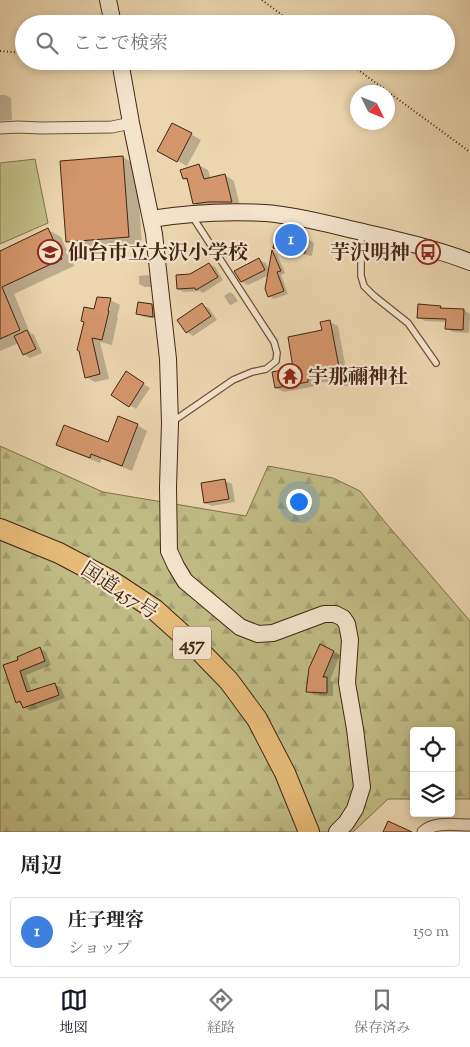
<!DOCTYPE html>
<html lang="ja">
<head>
<meta charset="utf-8">
<style>
	body { margin:0; font-family:"Sorts Mill Goudy","Noto Serif JP",serif; background:#f2f2f2; color:#222 }
	.controls { position:absolute; right:15px; bottom:15px; display:grid; overflow:hidden; border-radius:5px; box-shadow:0 2px 8px #0003 }
	.controls button { width:45px; height:45px; display:grid; place-items:center; padding:0; border:0; border-bottom:1px solid #e0e0e0; background:#fff; color:#222; font:25px sans-serif }
	.compass { position:absolute; left:350px; top:85px; width:45px; height:45px; border-radius:50%; background:#fff; box-shadow:0 2px 8px #0003; rotate:133deg }
	.you { position:absolute; left:298px; top:501px; width:18px; height:18px; margin:-12px; border:4px solid #fff; border-radius:50%; background:#1a73e8; box-shadow:0 0 0 8px #1a73e833 }
	.badge { display:grid; place-items:center; width:32px; height:32px; border-radius:50%; background:#111827; color:#fff; font-size:16px; font-weight:700 }
	.pin { position:absolute; translate:-50% -50%; border:2px solid #fff; box-shadow:0 1px 5px #0006 }
	.list { margin:0; padding:0; list-style:none }
	h2 { display:flex; justify-content:space-between; align-items:center; height:65px; margin:0; padding:0 20px; font-size:21px }
	h2 small { font-size:16px; font-weight:400; color:#767676 }
	.list li { display:grid; grid-template-columns:32px 1fr auto; gap:15px; align-items:center; box-sizing:border-box; height:70px; margin:0 10px 10px; padding:0 10px; border:1px solid #e0e0e0; border-radius:5px }
	.list b { display:block; font-size:19px; white-space:nowrap }
	.list p { margin:0; font-size:16px; white-space:nowrap; color:#767676 }
	.list em { font-size:16px; font-style:normal; color:#767676 }
	.icon { flex:none; width:28px; height:28px; fill:none; stroke:currentColor; stroke-width:2; stroke-linecap:round; stroke-linejoin:round }
	.map { position:relative; flex:none; width:470px; height:832px; overflow:hidden }
	.search { position:absolute; background:#fff; box-shadow:0 2px 8px #0003; left:15px; right:15px; top:15px; height:55px; display:flex; align-items:center; gap:12px; box-sizing:border-box; padding:0 18px; border-radius:28px; color:#767676; font-size:19px }
	.sheet { height:145px; background:#fff }
	nav { display:flex; justify-content:space-around; align-items:center; box-sizing:border-box; height:70px; border-top:1px solid #e0e0e0; background:#fff; font-size:14px; color:#767676 }
	nav a { display:grid; justify-items:center; gap:2px }
	nav .on { color:#111827 }
	.map>svg:first-child { display:block }
</style>
</head>
<body>
<div class="map">
<svg width="470" height="832" viewBox="0 0 470 832">
	<defs>
		<pattern id="forest-firs" width="22" height="20" patternUnits="userSpaceOnUse" patternTransform="scale(1.25)"><rect width="22" height="20" fill="#c0bc86"/><path d="M5 1l3.5 6h-7zM16 11l3.5 6h-7z" fill="#a6a173"/></pattern>
	</defs>
	<rect width="100%" height="100%" fill="#ecd6b0"/>
	<filter id="stains"><feTurbulence type="fractalNoise" baseFrequency=".004" numOctaves="4"/><feColorMatrix values="0 0 0 0 .2 0 0 0 0 .09 0 0 0 0 .02 0 0 0 .5 -.17"/></filter>
	<radialGradient id="worn" r=".72"><stop offset=".6" stop-color="#630" stop-opacity="0"/><stop offset="1" stop-color="#630" stop-opacity=".3"/></radialGradient>
	<path fill="url(#forest-firs)" stroke="#82704c" d="M 0,446 L 103,492 L 246,516 L 268,466 L 333,478 L 360,491 L 385,522 L 470,621 L 470,799 L 451,799 L 451,731 L 414,731 L 414,799 L 388,799 L 353,832 L 0,832 Z"/>
	<path fill="#c0bc86" stroke="#82704c" d="M 35,159 L 48,223 L 0,244 L 0,163 Z"/>
	<path fill="#0003" fill-rule="evenodd" d="M 0,95 L 5,95 L 11,98 L 12,120 L 0,121 Z
		M 173,124 L 201,140 L 187,166 L 168,156 Z
		M 123,157 L 136,165 L 142,244 L 81,249 L 68,241 Z
		M 199,165 L 208,170 L 211,179 L 225,175 L 234,181 L 240,207 L 204,209 L 194,203 L 189,182 L 184,179 Z
		M 48,230 L 61,237 L 74,266 L 14,294 L 30,333 L 34,335 L 42,353 L 30,358 L 24,354 L 19,343 L 0,351 L 0,252 Z
		M 308,239 L 314,243 L 312,256 L 281,251 L 274,247 Z
		M 273,252 L 277,254 L 285,273 L 281,275 L 288,294 L 274,299 L 269,296 L 269,275 L 248,285 L 242,282 L 259,260 L 266,263 L 270,272 Z
		M 209,264 L 215,267 L 223,280 L 203,293 L 200,291 L 184,292 L 178,289 L 190,275 Z
		M 148,275 L 155,279 L 156,287 L 145,287 L 139,284 L 139,276 Z
		M 230,292 L 233,294 L 238,301 L 231,305 L 229,304 L 224,296 Z
		M 110,300 L 120,305 L 117,317 L 118,317 L 112,345 L 100,342 L 109,379 L 95,382 L 86,377 L 95,311 ZM 109,302 L 111,302 L 108,317 L 105,316 Z
		M 151,305 L 158,309 L 159,319 L 144,317 L 138,314 Z
		M 202,305 L 209,308 L 217,320 L 193,336 L 187,332 Z
		M 440,307 L 444,309 L 464,310 L 470,314 L 469,333 L 453,332 L 446,328 L 447,322 L 425,321 L 418,317 Z
		M 330,322 L 338,326 L 346,369 L 359,372 L 367,376 L 365,384 L 348,380 L 348,386 L 341,386 L 333,381 L 315,383 L 316,386 L 284,392 L 276,388 L 295,369 Z
		M 127,373 L 150,388 L 136,409 L 113,395 Z
		M 137,425 L 147,431 L 132,471 L 102,459 L 100,463 L 67,450 L 58,444 L 109,444 Z
		M 225,481 L 232,484 L 235,502 L 212,506 L 205,503 Z
		M 40,649 L 46,652 L 51,665 L 26,675 L 32,692 L 55,684 L 61,688 L 65,698 L 30,711 L 18,702 L 20,661 Z
		M 334,652 L 340,655 L 330,680 L 333,682 L 333,696 L 314,695 L 307,691 Z"/>
	<path fill="#d4966c" stroke="#442513" d="M 172,123 L 192,133 L 177,162 L 157,151 Z
		M 123,156 L 129,237 L 66,242 L 60,161 Z
		M 199,164 L 204,179 L 225,174 L 232,202 L 208,202 L 193,204 L 187,178 L 183,179 L 180,170 Z
		M 48,228 L 62,259 L 2,287 L 20,330 L 0,339 L 0,251 Z
		M 276,232 L 308,238 L 305,253 L 273,248 Z
		M 272,250 L 281,271 L 277,272 L 284,291 L 268,297 L 265,289 Z
		M 259,258 L 265,270 L 241,282 L 234,271 Z
		M 209,263 L 218,277 L 196,290 L 195,288 L 177,289 L 176,275 L 190,274 Z
		M 97,297 L 111,298 L 108,311 L 109,311 L 102,340 L 92,338 L 100,374 L 85,378 L 79,351 L 77,350 L 84,322 L 81,321 L 84,307 L 94,309 Z
		M 138,302 L 152,304 L 153,317 L 136,314 Z
		M 202,303 L 211,316 L 186,333 L 177,320 Z
		M 418,304 L 441,306 L 440,308 L 464,309 L 463,330 L 445,329 L 446,319 L 417,318 Z
		M 330,320 L 339,367 L 344,367 L 360,371 L 358,381 L 340,377 L 341,382 L 332,383 L 332,376 L 308,379 L 308,382 L 275,388 L 272,372 L 293,368 L 288,337 L 322,330 L 320,322 Z
		M 27,330 L 36,349 L 23,355 L 14,336 Z
		M 126,371 L 144,383 L 129,407 L 111,395 Z
		M 118,416 L 138,424 L 122,466 L 91,454 L 90,458 L 56,445 L 64,425 L 108,442 Z
		M 225,479 L 229,499 L 204,503 L 201,483 Z
		M 320,644 L 334,651 L 323,677 L 327,677 L 327,693 L 306,692 L 309,668 Z
		M 40,647 L 45,661 L 20,671 L 27,692 L 55,683 L 59,695 L 23,708 L 20,701 L 16,703 L 3,665 L 18,660 L 17,657 Z
		M 388,821 L 412,832 L 383,832 Z"/>
	<g fill="none" stroke-linecap="round" stroke-linejoin="round">
		<defs>
			<path id="lane" d="M 361,232 L 361,276 L 364,286 L 374,296 L 408,323 L 436,363
				M 172,422 L 233,380 L 252,372 L 266,369 L 276,361 L 277,353 L 274,342 L 192,216"/>
			<path id="street" d="M 0,128 L 18,127 L 41,128 L 112,127 L 131,123
				M 423,832 C 434,821 456,825 470,825"/>
			<path id="secondary" d="M 108,0 L 113,24
				M 120,61 L 131,123 L 154,234 L 168,359 L 170,423 L 168,487 L 169,551 L 176,566 L 185,581 L 240,627 L 258,634 L 273,633 L 324,614 L 335,614 L 343,618 L 347,624 L 350,640 L 347,683 L 355,729 L 362,787 L 355,809 L 346,823 L 337,832
				M 151,219 C 188,213 228,211 265,213 C 297,215 335,226 367,233 C 401,241 437,249 470,262"/>
			<path id="highway" d="M 0,529 L 59,553 L 110,580 L 154,609 L 195,646 L 229,681 L 257,719 L 285,773 L 309,832"/>
		</defs>
		<use href="#lane" stroke="#6e513a" stroke-width="8"/>
		<use href="#street" stroke="#6e513a" stroke-width="13"/>
		<use href="#secondary" stroke="#442513" stroke-width="18"/>
		<use href="#highway" stroke="#442513" stroke-width="22"/>
		<path stroke="#442513" stroke-width="2" stroke-dasharray="1 2.5" stroke-linecap="butt" d="M 262,0 L 294,24
			M 91,24 L 99,19
			M 0,51 L 24,53
			M 346,61 L 470,152"/>
		<use href="#lane" stroke="#f3e4cc" stroke-width="5.5"/>
		<use href="#street" stroke="#f3e4cc" stroke-width="11"/>
		<use href="#secondary" stroke="#f3e4cc" stroke-width="16"/>
		<use href="#highway" stroke="#e6bb78" stroke-width="20"/>
	</g>
	<defs>
		<symbol id="school-ring" viewBox="-11 -11 22 22"><circle r="9.5" fill="#f3e4cc" stroke="#8f2418" stroke-width="1.5"/><path d="M0-5L7-2L0 1L-7-2ZM-4 1L0 2.5L4 1V4Q0 6-4 4Z" fill="#8f2418"/></symbol>
		<symbol id="bus-ring" viewBox="-11 -11 22 22"><circle r="9.5" fill="#f3e4cc" stroke="#8f2418" stroke-width="1.5"/><path d="M-5-6H5V4H4V6H2V4H-2V6H-4V4H-5ZM-3.5-4V0h7V-4ZM-3.5 1.2v1.5H-2V1.2ZM2 1.2v1.5H3.5V1.2Z" fill="#8f2418"/></symbol>
		<symbol id="temple-ring" viewBox="-11 -11 22 22"><circle r="9.5" fill="#f3e4cc" stroke="#8f2418" stroke-width="1.5"/><path d="M0-6L5-2H3V0L6.5 2.5H4V6H1.5V3h-3V6H-4V2.5H-6.5L-3 0V-2H-5Z" fill="#8f2418"/></symbol>
	</defs>
	<g fill-rule="evenodd">
		<use href="#school-ring" x="36" y="238" width="28" height="28"/>
		<use href="#bus-ring" x="414" y="238" width="28" height="28"/>
		<use href="#temple-ring" x="276" y="362" width="28" height="28"/>
	</g>
	<g text-anchor="middle" stroke-width="4.5" stroke-linejoin="round" paint-order="stroke">
		<rect fill="#f3e4cc" stroke="#785e4a" stroke-width="1" x="173" y="626.5" width="38" height="33" rx="4"/>
		<g font-size="19" font-weight="bold" fill="#442513">
			<text x="192" y="650">457</text>
		</g>
		<g font-size="20" font-weight="bold" fill="#442513" stroke="#f3e4cc" text-anchor="start">
			<text x="68" y="259">仙台市立大沢小学校</text>
			<text x="410" y="259" text-anchor="end">芋沢明神</text>
			<text x="308" y="383">宇那禰神社</text>
		</g>
		<g font-size="20" fill="#442513" stroke="#f3e4cc">
			<text transform="translate(120 590) rotate(33)" y="7">国道457号</text>
		</g>
	</g>
	<rect width="100%" height="100%" filter="url(#stains)"/>
	<rect width="100%" height="100%" fill="url(#worn)"/>
</svg>
<div class="controls">
<button><svg class="icon" aria-label="locate" viewBox="0 0 24 24"><circle cx="12" cy="12" r="6"/><path d="M12 2v4M12 18v4M2 12h4M18 12h4"/></svg></button>
<button><svg class="icon" aria-label="layers" viewBox="0 0 24 24"><path d="M12 4l9 5-9 5-9-5zM3 14l9 5 9-5"/></svg></button>
</div>
<svg class="compass" viewBox="-18 -18 36 36"><path d="M0-13l5 13h-10z" fill="#e53935"/><path d="M0 13l5-13h-10z" fill="#767676"/></svg>
<div class="you"></div>
<div class="pin badge" style="left:291px;top:240px;background:#3f7fe0">1</div>
<div class="search"><svg class="icon" aria-label="search" viewBox="0 0 24 24"><circle cx="10" cy="10" r="6"/><path d="M15 15l6 6"/></svg>ここで検索</div>
</div>
<section class="sheet">
<h2>周辺<small></small></h2>
<ul class="list">
<li><span class="badge" style="background:#3f7fe0">1</span><div><b>庄子理容</b><p>ショップ</p></div><em>150 m</em></li>
</ul>
</section>
<nav>
<a class="on"><svg class="icon" aria-label="map" viewBox="0 0 24 24"><path d="M3 6l6-2 6 2 6-2v14l-6 2-6-2-6 2zM9 4v14M15 6v14"/></svg>地図</a>
<a><svg class="icon" aria-label="directions" viewBox="0 0 24 24"><path d="M12 3l9 9-9 9-9-9zM9 14v-3h6M13 9l2 2-2 2"/></svg>経路</a>
<a><svg class="icon" aria-label="saved" viewBox="0 0 24 24"><path d="M7 4h10v16l-5-4-5 4z"/></svg>保存済み</a>
</nav>
</body>
</html>
